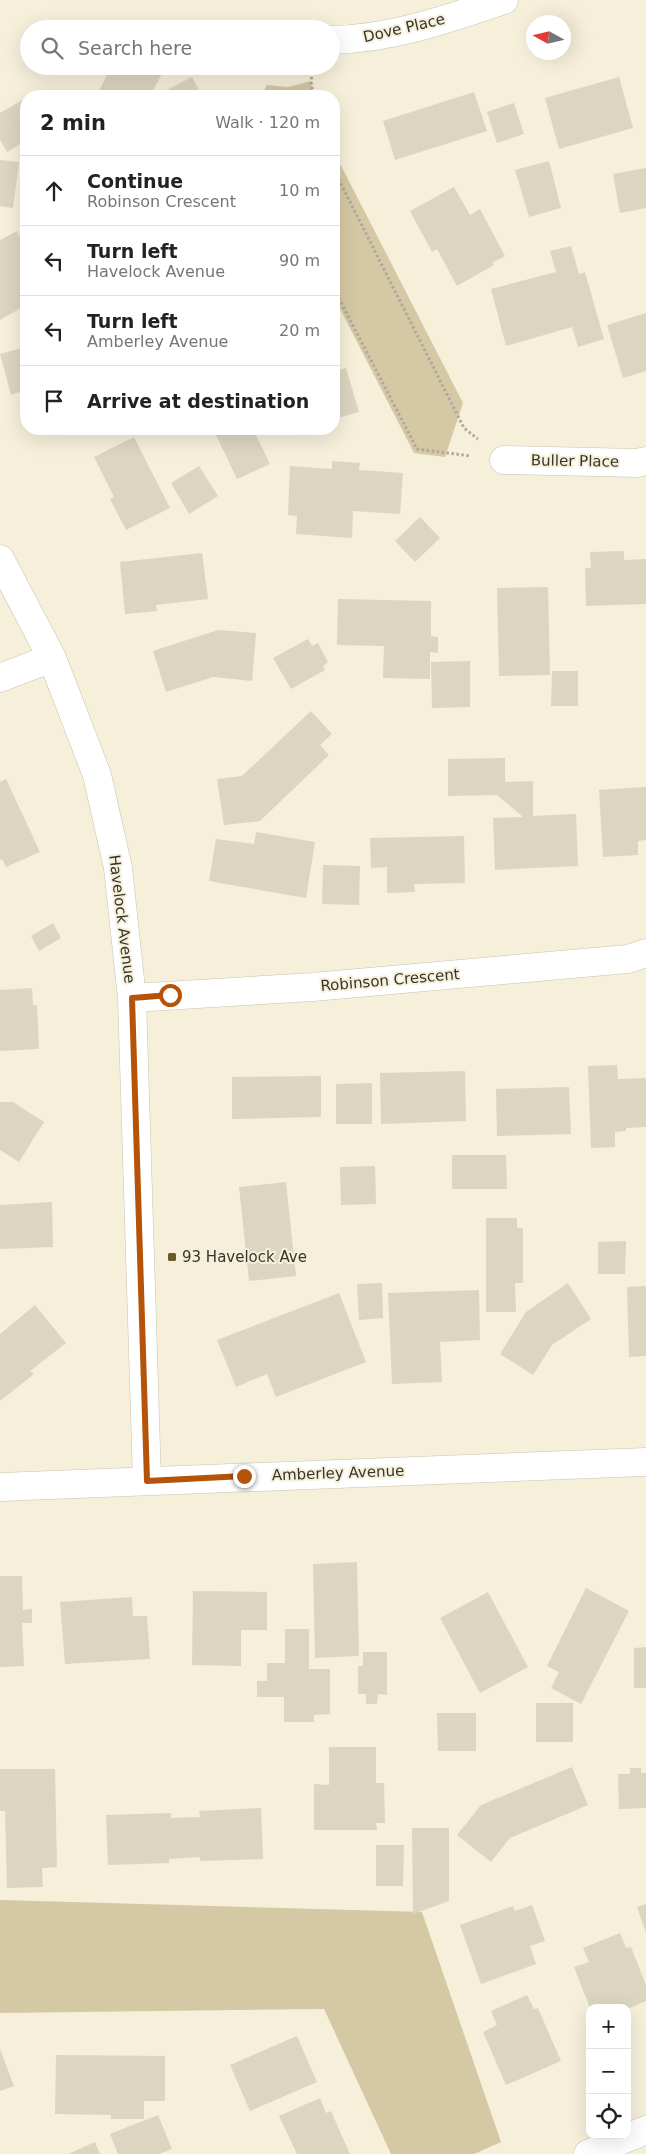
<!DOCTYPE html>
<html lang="en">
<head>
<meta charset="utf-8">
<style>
	body { margin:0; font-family:"DejaVu Sans",sans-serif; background:#f2f2f2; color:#222 }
	.controls { position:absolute; right:15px; bottom:15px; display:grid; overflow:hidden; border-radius:10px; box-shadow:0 5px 20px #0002 }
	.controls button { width:45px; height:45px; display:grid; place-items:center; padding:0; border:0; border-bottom:1px solid #e0e0e0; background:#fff; color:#222; font:25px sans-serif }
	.compass { position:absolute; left:526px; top:15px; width:45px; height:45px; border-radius:50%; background:#fff; box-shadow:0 5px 20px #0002; rotate:278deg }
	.stop { position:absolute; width:15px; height:15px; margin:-11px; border:4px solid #b45309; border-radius:50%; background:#fff }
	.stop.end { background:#b45309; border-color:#fff; box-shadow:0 1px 5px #0008 }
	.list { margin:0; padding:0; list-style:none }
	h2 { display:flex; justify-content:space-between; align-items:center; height:65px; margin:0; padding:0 20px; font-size:21px }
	h2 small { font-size:16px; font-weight:400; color:#767676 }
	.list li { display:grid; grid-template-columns:32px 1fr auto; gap:15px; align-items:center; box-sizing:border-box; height:70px; padding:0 20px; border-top:1px solid #e0e0e0 }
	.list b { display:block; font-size:19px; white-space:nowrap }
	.list p { margin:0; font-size:16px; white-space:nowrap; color:#767676 }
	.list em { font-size:16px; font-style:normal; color:#767676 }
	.icon { flex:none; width:28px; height:28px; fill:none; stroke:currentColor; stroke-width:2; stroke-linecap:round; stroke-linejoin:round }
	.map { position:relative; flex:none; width:646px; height:2154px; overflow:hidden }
	.search { position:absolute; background:#fff; box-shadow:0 5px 20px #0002; left:20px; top:20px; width:320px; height:55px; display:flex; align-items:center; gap:12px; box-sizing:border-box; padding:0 18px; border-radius:28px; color:#767676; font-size:19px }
	.panel { position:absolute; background:#fff; box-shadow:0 5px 20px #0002; left:20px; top:90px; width:320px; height:345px; border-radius:20px }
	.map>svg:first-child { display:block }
</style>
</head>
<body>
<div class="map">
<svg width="646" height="2154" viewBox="0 0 646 2154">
	<rect width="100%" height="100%" fill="#f6efda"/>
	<path fill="#d5c8a4" d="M 311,81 L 313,96 L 261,96 L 267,85 L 288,87 Z
		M 334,152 L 463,403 L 445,457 L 414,453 L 334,297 Z
		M 0,1900 L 422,1912 L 501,2142 L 474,2154 L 391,2154 L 324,2009 L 0,2013 Z"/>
	<path fill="#dcd5c0" d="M 112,66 L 166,66 L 150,96 L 96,96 Z
		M 192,77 L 202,96 L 159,96 L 159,94 Z
		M 619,77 L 633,128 L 559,149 L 545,98 Z
		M 474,92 L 487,131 L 395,160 L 383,121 Z
		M 26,98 L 26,141 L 7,152 L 0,140 L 0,113 Z
		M 514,103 L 524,134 L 497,143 L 487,112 Z
		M 0,160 L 19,162 L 13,208 L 0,206 Z
		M 549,161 L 561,208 L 529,217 L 515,170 Z
		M 646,168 L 646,208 L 620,213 L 613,174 Z
		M 454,187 L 470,215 L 480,209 L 505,256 L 492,263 L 494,265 L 457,286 L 437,249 L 432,252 L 410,211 Z
		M 17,231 L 26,249 L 26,305 L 0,320 L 0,240 Z
		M 571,246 L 579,274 L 585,272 L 604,339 L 578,347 L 572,327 L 506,346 L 491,289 L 556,272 L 550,251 Z
		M 646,313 L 646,371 L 623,378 L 607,325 Z
		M 26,347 L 26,390 L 11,395 L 0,354 Z
		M 346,368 L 359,412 L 334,419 L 334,371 Z
		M 229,429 L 253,429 L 270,464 L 237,479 L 216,435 Z
		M 134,437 L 170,508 L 126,530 L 110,499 L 114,497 L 94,457 Z
		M 332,461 L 360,463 L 359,470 L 403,473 L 400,514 L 353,511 L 352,538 L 296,534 L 297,516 L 288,515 L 290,466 L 332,469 Z
		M 199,466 L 218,496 L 189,514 L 171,483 Z
		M 420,517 L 440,538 L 415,562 L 395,541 Z
		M 624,551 L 624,560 L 646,559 L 646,604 L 586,606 L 585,568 L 591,568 L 590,552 Z
		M 202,553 L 208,599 L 156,605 L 157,611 L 125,614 L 120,562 Z
		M 548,587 L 550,675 L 499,676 L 497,588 Z
		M 338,599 L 431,601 L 431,636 L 438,637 L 438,653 L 430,652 L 430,679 L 383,678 L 384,646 L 337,645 Z
		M 218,630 L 256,633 L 252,681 L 213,677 L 166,692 L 153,651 Z
		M 308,639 L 312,646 L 318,643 L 328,662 L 323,666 L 325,670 L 291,689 L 273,658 Z
		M 470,661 L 470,707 L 432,708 L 431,662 Z
		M 552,671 L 578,671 L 578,706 L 551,706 Z
		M 311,711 L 332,734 L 320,745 L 329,755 L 260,821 L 224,825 L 217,779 L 242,776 Z
		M 505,758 L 505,782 L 533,781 L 533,816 L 576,814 L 578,866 L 495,870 L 493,818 L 523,817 L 497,795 L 448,796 L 448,759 Z
		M 6,779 L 40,852 L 6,867 L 2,859 L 0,860 L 0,782 Z
		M 646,787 L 646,840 L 638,841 L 638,855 L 603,857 L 599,790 Z
		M 256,832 L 315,842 L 306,898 L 209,881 L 216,839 L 254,844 Z
		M 464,836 L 465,883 L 414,884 L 415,892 L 387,893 L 387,867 L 371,868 L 370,838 Z
		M 323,865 L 360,866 L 359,905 L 322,904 Z
		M 53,923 L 61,938 L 39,951 L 31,936 Z
		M 32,988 L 33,1005 L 37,1005 L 39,1049 L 0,1051 L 0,990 Z
		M 617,1065 L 618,1079 L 646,1078 L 646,1127 L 626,1128 L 626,1131 L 615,1132 L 615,1147 L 591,1148 L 588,1066 Z
		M 465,1071 L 466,1121 L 381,1124 L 380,1073 Z
		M 321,1076 L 321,1117 L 232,1119 L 232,1077 Z
		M 372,1083 L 372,1124 L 336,1124 L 336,1084 Z
		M 569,1087 L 571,1134 L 497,1136 L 496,1089 Z
		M 0,1102 L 13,1102 L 44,1122 L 19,1162 L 0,1150 Z
		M 452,1155 L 506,1155 L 507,1189 L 452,1189 Z
		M 375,1166 L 376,1204 L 341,1205 L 340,1167 Z
		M 286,1182 L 296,1276 L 249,1281 L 239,1187 Z
		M 52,1202 L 53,1247 L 0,1249 L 0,1205 Z
		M 486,1218 L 517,1218 L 517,1228 L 523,1228 L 523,1283 L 515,1283 L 516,1312 L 486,1312 Z
		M 626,1241 L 625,1274 L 598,1274 L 598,1242 Z
		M 382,1283 L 383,1318 L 359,1320 L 357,1284 Z
		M 568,1283 L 591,1319 L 552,1345 L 533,1375 L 500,1354 L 526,1312 Z
		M 646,1286 L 646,1356 L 629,1357 L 627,1287 Z
		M 479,1290 L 480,1340 L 440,1342 L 442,1382 L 392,1384 L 388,1293 Z
		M 339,1293 L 366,1362 L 276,1397 L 267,1374 L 236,1387 L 217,1340 Z
		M 35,1305 L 66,1343 L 30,1371 L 34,1374 L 0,1401 L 0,1334 Z
		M 357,1562 L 359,1656 L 315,1658 L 313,1564 Z
		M 0,1576 L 22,1576 L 23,1610 L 32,1609 L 32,1623 L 22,1623 L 24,1666 L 0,1667 Z
		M 586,1588 L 629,1611 L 581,1704 L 551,1688 L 559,1672 L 547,1666 Z
		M 193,1591 L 267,1592 L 267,1630 L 241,1630 L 241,1666 L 192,1665 Z
		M 488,1592 L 528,1667 L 480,1693 L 440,1618 Z
		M 132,1597 L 133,1616 L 147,1616 L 150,1659 L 65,1664 L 60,1602 Z
		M 285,1629 L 309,1629 L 309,1669 L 330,1669 L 330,1714 L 314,1715 L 314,1722 L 284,1722 L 284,1697 L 257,1697 L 257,1681 L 267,1681 L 267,1663 L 285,1663 Z
		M 646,1647 L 646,1688 L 634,1688 L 634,1648 Z
		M 363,1652 L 387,1652 L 387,1695 L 378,1694 L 377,1704 L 366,1704 L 366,1694 L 358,1694 L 358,1666 L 363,1666 Z
		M 536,1703 L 573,1703 L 573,1742 L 536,1742 Z
		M 437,1713 L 476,1713 L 476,1751 L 438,1751 Z
		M 329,1747 L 376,1747 L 376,1783 L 384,1783 L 385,1823 L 376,1823 L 377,1830 L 314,1830 L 314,1784 L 329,1785 Z
		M 572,1767 L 588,1805 L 510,1838 L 491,1862 L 457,1835 L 481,1805 Z
		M 630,1768 L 641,1768 L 641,1773 L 646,1773 L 646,1808 L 619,1809 L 618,1774 L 630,1774 Z
		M 0,1769 L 55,1769 L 57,1867 L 42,1868 L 43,1887 L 7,1888 L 5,1811 L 0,1811 Z
		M 261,1808 L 263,1859 L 200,1861 L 200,1857 L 169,1859 L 169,1863 L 108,1865 L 106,1815 L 171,1813 L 171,1818 L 200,1817 L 199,1811 Z
		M 412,1828 L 449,1828 L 449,1901 L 413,1914 Z
		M 376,1845 L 404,1845 L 403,1886 L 376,1886 Z
		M 646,1904 L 646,1933 L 637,1907 Z
		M 532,1905 L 545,1941 L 530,1946 L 536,1964 L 481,1984 L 460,1925 L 513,1906 L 515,1911 Z
		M 620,1933 L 626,1948 L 631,1947 L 646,1985 L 646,2001 L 627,2009 L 590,2008 L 574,1967 L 589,1962 L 583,1948 Z
		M 527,1995 L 534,2009 L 538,2008 L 561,2061 L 506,2085 L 483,2032 L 497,2025 L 491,2011 Z
		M 297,2036 L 317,2082 L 250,2111 L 230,2065 Z
		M 0,2049 L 14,2086 L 0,2091 Z
		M 56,2055 L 165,2056 L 165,2101 L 144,2101 L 144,2119 L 111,2119 L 111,2115 L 55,2114 Z
		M 320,2098 L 326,2113 L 331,2111 L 350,2154 L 297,2154 L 279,2116 Z
		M 158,2115 L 172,2149 L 159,2154 L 118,2154 L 110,2134 Z
		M 95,2142 L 100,2154 L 68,2154 Z"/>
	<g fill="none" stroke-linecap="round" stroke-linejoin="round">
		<defs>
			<path id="minor" d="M 331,40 C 391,39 448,19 504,0
				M 504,460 L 637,463 L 646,461
				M 0,559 L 52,658 L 97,775 L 118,868 L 132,998 L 147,1481
				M 0,678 L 52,658
				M 132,998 L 313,987 L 628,959 L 646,953
				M 0,1487 L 646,1462
				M 588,2154 L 646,2130"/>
		</defs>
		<use href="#minor" stroke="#cac2ae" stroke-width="29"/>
		<path stroke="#afa999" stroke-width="3" stroke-dasharray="2.5 2.5" stroke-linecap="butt" d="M 313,67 L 311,81 L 313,96
			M 334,170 L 464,428 L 478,439
			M 334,289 L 417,449 L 471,456"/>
		<use href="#minor" stroke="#fff" stroke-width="28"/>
	</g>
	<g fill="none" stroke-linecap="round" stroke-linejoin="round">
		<path stroke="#b45309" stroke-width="6" d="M 170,995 L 132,998 L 147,1481 L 244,1476"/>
	</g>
	<rect fill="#6a5826" stroke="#f6efda" stroke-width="2" x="167" y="1252" width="10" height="10" rx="2.5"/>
	<g text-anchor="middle" stroke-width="4" stroke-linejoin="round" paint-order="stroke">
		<g font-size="15" fill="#37342c" stroke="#f6efda">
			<text transform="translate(404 28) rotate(-13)" y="5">Dove Place</text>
			<text transform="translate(575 461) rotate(1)" y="5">Buller Place</text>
			<text transform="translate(122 919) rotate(83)" y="5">Havelock Avenue</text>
			<text transform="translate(390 980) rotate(-5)" y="5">Robinson Crescent</text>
			<text transform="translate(338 1473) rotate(-2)" y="5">Amberley Avenue</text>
		</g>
		<g font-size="15" fill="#37342c" stroke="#f6efda" text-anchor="start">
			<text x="182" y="1262">93 Havelock Ave</text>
		</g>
	</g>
</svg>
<div class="controls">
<button>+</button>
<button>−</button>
<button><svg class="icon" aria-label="locate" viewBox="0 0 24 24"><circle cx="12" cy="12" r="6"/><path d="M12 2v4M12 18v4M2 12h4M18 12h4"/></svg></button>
</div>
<svg class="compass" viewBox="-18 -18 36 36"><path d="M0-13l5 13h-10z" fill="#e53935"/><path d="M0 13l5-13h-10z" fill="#767676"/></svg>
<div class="stop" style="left:170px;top:995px"></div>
<div class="stop end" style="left:244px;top:1476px"></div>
<div class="search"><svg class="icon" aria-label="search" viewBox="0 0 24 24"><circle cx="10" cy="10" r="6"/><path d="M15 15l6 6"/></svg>Search here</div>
<section class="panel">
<h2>2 min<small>Walk · 120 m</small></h2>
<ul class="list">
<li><svg class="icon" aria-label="ahead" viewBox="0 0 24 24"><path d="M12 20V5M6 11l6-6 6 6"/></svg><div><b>Continue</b><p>Robinson Crescent</p></div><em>10 m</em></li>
<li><svg class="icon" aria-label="left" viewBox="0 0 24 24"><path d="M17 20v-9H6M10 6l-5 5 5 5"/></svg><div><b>Turn left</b><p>Havelock Avenue</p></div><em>90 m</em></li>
<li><svg class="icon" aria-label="left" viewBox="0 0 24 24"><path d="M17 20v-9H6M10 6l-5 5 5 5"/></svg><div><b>Turn left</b><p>Amberley Avenue</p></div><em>20 m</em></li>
<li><svg class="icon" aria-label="arrive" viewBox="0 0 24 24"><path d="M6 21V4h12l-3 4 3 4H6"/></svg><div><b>Arrive at destination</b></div></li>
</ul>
</section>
</div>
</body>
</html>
